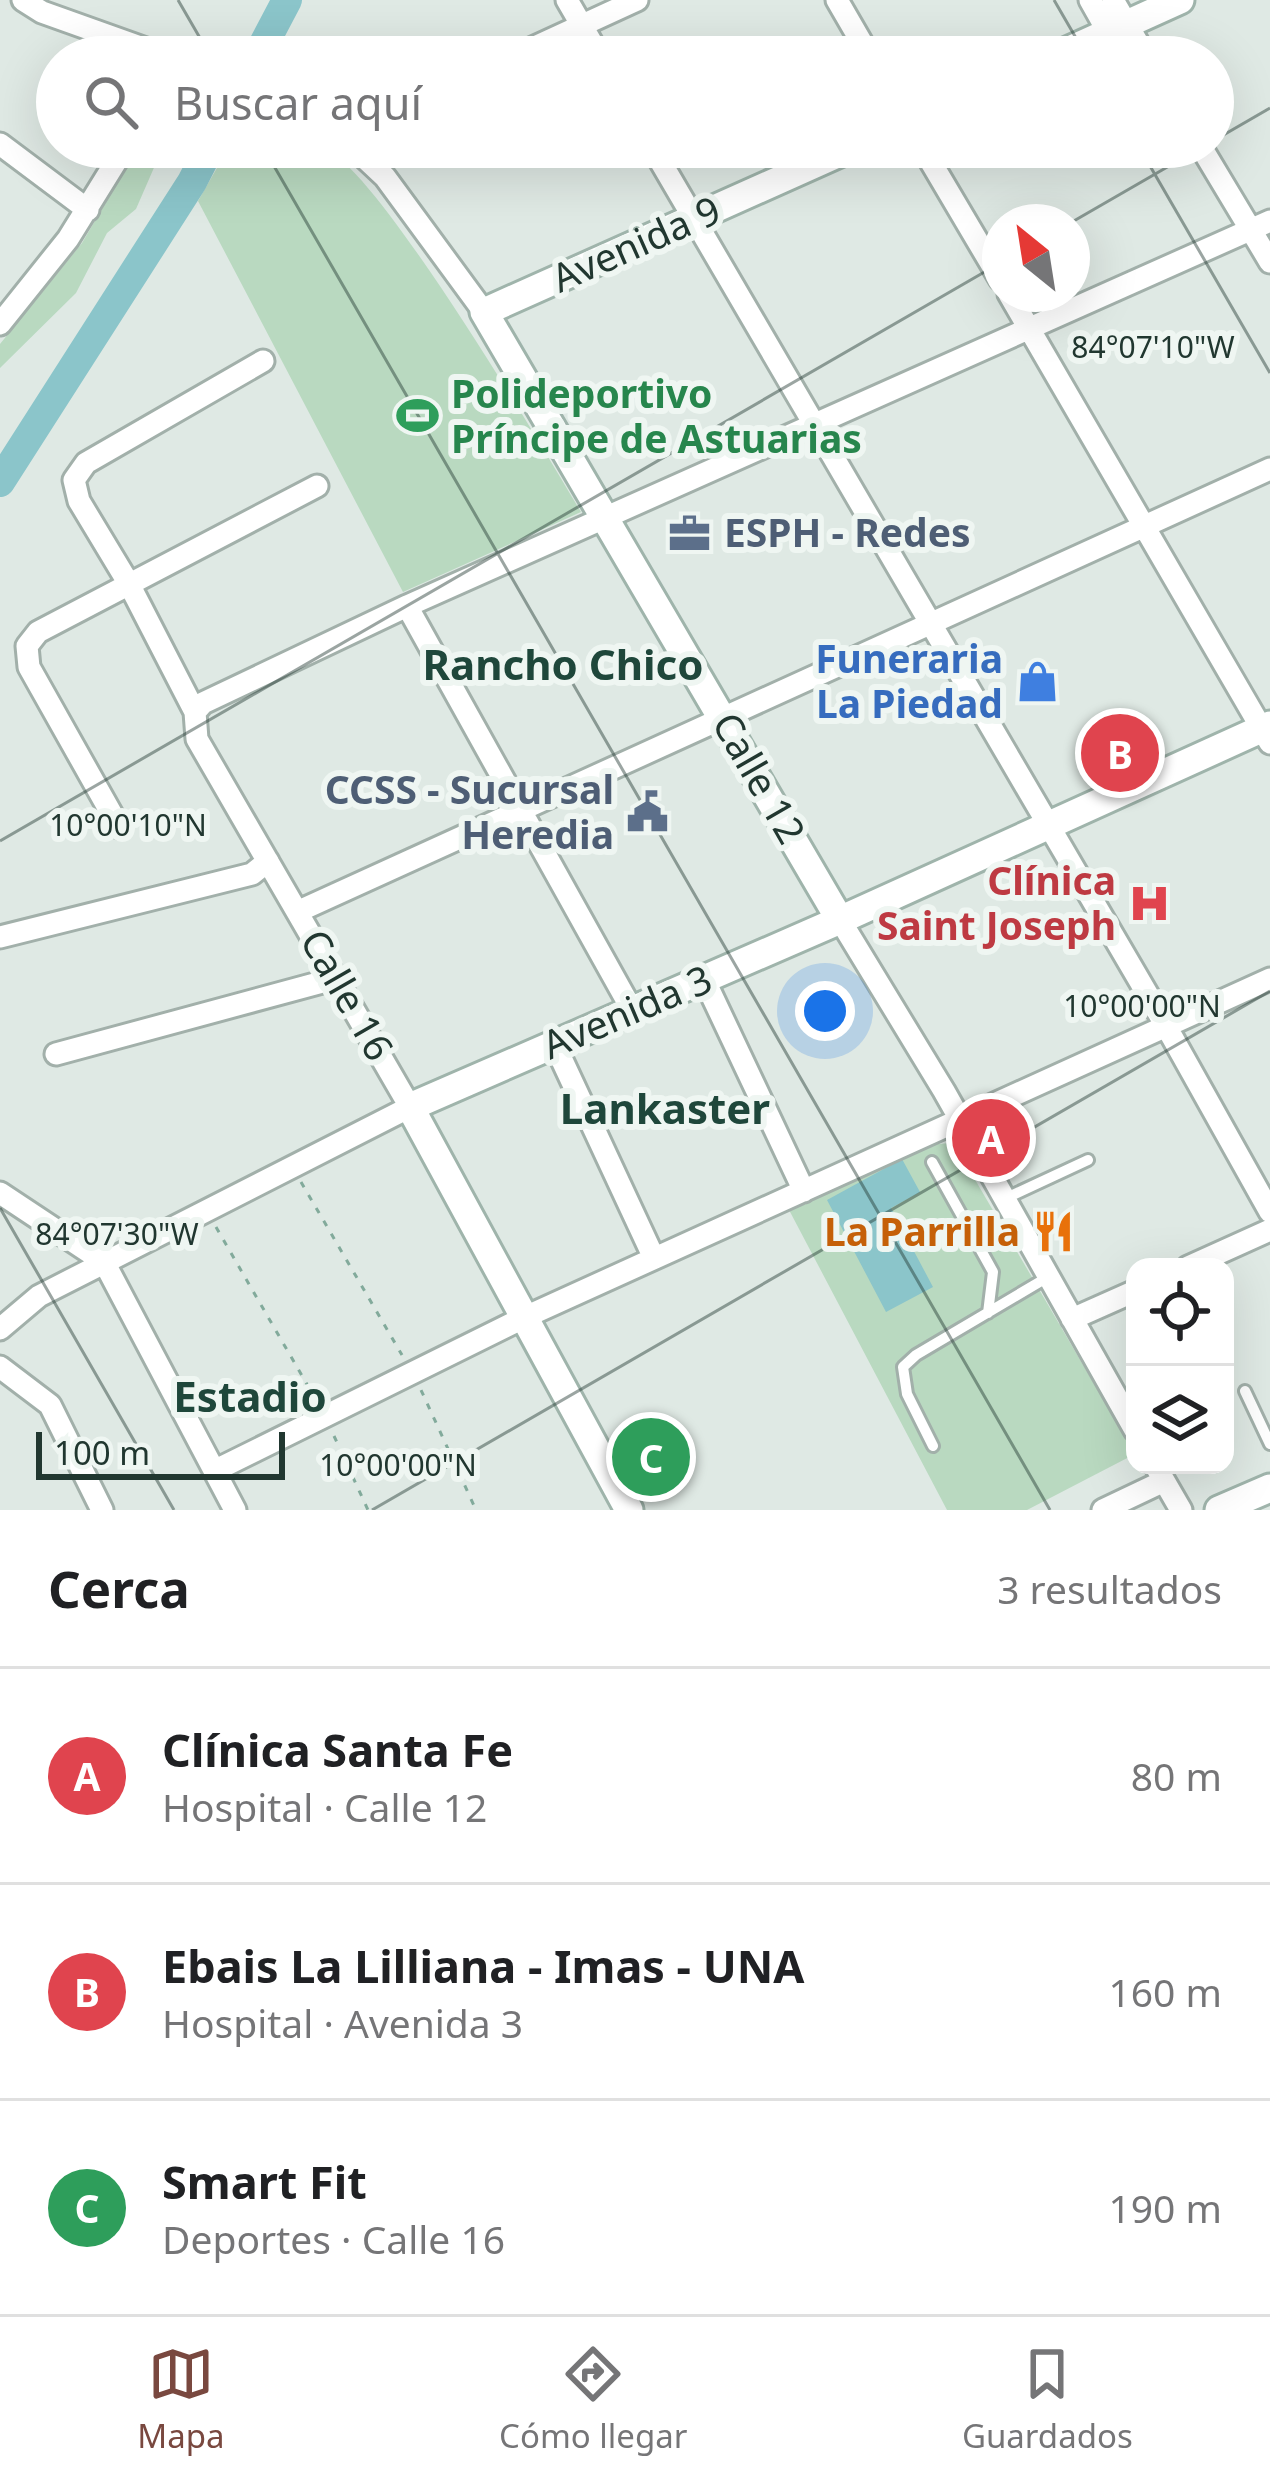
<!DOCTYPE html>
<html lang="es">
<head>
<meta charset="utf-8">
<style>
	body { margin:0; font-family:"Noto Sans",sans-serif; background:#f2f2f2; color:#202124 }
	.controls { position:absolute; right:36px; bottom:36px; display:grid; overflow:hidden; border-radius:24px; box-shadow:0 12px 48px #0002 }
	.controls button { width:108px; height:108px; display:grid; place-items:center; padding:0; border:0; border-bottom:3px solid #e0e0e0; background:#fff; color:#202124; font:60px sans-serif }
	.compass { position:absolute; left:982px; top:204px; width:108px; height:108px; border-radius:50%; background:#fff; box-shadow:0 12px 48px #0002; rotate:330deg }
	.scale { position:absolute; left:36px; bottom:30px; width:249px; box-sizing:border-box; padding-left:12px; border:6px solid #213730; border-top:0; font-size:33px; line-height:42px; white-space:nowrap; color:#213730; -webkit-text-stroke:9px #eff6f2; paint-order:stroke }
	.you { position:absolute; left:825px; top:1011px; width:42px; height:42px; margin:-30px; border:9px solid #fff; border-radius:50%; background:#1a73e8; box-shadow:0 0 0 18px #1a73e833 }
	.badge { display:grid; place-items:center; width:78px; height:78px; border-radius:50%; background:#79483f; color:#fff; font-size:39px; font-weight:700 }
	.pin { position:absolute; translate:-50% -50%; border:6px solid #fff; box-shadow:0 3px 12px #0006 }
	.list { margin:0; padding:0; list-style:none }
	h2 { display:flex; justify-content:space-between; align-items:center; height:156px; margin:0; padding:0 48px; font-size:51px }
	h2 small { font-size:39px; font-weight:400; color:#757577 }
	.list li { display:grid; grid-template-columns:78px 1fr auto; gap:36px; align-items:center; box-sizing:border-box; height:216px; padding:0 48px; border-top:3px solid #e0e0e0 }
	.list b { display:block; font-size:45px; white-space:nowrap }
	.list p { margin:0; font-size:39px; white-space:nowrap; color:#757577 }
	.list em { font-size:39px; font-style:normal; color:#757577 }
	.icon { flex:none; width:66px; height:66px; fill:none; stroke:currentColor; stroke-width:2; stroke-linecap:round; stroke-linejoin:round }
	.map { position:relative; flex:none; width:1270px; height:1510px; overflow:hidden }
	.search { position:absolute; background:#fff; box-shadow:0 12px 48px #0002; left:36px; right:36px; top:36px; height:132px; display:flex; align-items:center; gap:30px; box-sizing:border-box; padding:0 42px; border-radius:66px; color:#757577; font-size:45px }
	.sheet { height:804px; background:#fff }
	nav { display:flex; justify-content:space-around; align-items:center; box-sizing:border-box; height:168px; border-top:3px solid #e0e0e0; background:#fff; font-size:33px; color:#757577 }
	nav a { display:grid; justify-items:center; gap:6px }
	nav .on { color:#79483f }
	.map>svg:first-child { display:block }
</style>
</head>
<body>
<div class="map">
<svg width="1270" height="1510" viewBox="0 0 1270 1510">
	<rect width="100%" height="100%" fill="#dfe9e4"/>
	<path fill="#b9d9c0" d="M 138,147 L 163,147 L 136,209 L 107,233 L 76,293 L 0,368 L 0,344 L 82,243 Z
		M 229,147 C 257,147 293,141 321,147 C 372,158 547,455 581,512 L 403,592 L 198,201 Z
		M 928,1136 L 939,1144 L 949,1143 L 956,1147 L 1135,1454 L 1027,1510 L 947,1510 L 788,1208 Z"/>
	<path fill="#8bc5ca" d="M 902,1159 L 920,1192 L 891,1208 L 933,1287 L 886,1312 L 827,1200 Z"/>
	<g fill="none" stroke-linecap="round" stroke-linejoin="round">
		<path stroke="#8bc5ca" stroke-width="30" d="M 257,57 L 287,0
			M 0,482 L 192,182 L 210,147"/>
		<defs>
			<path id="lane" d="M 932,1162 L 993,1272 L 988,1313
				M 1004,1199 L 1088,1160
				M 1245,1391 L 1270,1444
				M 933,1446 L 907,1394 L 903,1367 L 916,1355 L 1048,1277"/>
			<path id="street" d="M 23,0 L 42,12 L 168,57
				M 567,0 L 600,57
				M 837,0 L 870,57
				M 1090,0 L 1108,32
				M 1113,0 L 1146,57
				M 513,57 L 637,0
				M 0,144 L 88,210
				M 353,147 L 385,177 L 484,312
				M 652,147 L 1166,1026 L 1270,1212
				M 922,147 L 1000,279
				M 1201,147 L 1270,262
				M 1009,294 L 1270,743
				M 0,324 L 68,239 L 125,147
				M 407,606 L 632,1010
				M 195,712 L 203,703 L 407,606 L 1270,221
				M 119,827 L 29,667 L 27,646 L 38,632 L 317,486
				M 299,911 L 1270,469
				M 840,920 L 944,1091 L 1135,1430
				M 0,937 L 252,874 L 268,861
				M 704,979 L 804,1191
				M 554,1043 L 654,1258
				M 56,1054 L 337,978
				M 0,1193 L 104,1262 L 235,1510
				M 1188,1267 L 1270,1230
				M 1072,1319 L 1135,1291
				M 0,1329 L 39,1296 L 410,1107 L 197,739 L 195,712 L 129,584 L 79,501 L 74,480 L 86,463 L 263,361
				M 0,1367 L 50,1405 L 102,1510
				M 1155,1465 L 1181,1510
				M 216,1470 L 523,1318 L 1270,979
				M 1103,1510 L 1164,1481"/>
			<path id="secondary" d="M 1054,57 L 1180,0
				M 840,920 L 484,312 L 853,147
				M 629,1510 L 410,1107 L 840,920 L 1270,725
				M 1219,1510 L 1270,1488"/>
		</defs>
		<use href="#lane" stroke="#a2b0aa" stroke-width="16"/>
		<use href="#street" stroke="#a2b0aa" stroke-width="27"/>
		<use href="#secondary" stroke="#9fb4ab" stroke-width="33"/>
		<path stroke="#82aa9b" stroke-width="3" stroke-dasharray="6 9" stroke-linecap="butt" d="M 301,1182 L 402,1355
			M 216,1227 L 316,1400
			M 421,1390 L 476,1510
			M 334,1436 L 368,1510"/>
		<use href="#lane" stroke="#fff" stroke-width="10"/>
		<use href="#street" stroke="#fff" stroke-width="21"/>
		<use href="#secondary" stroke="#fff" stroke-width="27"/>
	</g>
	<path fill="none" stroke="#213730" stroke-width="3" stroke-opacity="0.45" d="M 178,0 L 211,57M 1054,0 L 1087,57M 1213,141 L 1270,108M 263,147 L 1050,1510M 1139,147 L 1270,373M 1072,222 L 1202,147M 0,841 L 1000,263M 0,1208 L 174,1510M 372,1510 L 1270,991"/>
	<defs>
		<symbol id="stadium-bare" viewBox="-9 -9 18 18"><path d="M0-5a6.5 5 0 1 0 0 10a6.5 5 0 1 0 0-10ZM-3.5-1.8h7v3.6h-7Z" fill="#2e9e5b" stroke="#eff6f2" stroke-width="2.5" paint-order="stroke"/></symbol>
		<symbol id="office-bare" viewBox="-9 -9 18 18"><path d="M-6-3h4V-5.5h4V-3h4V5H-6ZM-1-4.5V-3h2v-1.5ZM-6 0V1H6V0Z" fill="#5c6f8a" stroke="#eff6f2" stroke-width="2.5" paint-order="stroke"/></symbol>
		<symbol id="shop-bare" viewBox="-9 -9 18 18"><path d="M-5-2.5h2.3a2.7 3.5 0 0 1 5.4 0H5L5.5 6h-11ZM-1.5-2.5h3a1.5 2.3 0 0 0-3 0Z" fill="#3f7fe0" stroke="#eff6f2" stroke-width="2.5" paint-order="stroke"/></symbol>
		<symbol id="civic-bare" viewBox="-9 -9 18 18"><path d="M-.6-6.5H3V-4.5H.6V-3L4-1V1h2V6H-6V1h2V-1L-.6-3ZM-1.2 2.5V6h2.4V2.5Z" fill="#5c6f8a" stroke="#eff6f2" stroke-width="2.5" paint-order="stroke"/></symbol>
		<symbol id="hospital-bare" viewBox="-9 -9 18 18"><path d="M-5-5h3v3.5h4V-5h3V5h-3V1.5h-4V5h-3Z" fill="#e0444e" stroke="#eff6f2" stroke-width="2.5" paint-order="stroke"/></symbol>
		<symbol id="restaurant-bare" viewBox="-9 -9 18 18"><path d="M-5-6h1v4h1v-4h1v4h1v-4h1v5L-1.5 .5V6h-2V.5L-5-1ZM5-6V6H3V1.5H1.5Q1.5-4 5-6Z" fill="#e8710a" stroke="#eff6f2" stroke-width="2.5" paint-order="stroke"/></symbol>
	</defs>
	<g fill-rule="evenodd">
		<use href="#stadium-bare" x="388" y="386" width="59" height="59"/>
		<use href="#office-bare" x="660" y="504" width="59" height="59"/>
		<use href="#shop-bare" x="1008" y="652" width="59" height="59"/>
		<use href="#civic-bare" x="618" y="782" width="59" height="59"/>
		<use href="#hospital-bare" x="1120" y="874" width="59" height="59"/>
		<use href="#restaurant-bare" x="1024" y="1202" width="59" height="59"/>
	</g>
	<g text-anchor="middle" stroke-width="12" stroke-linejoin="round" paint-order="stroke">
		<g font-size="39" fill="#213730" stroke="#eff6f2">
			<text transform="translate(636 244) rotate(-24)" y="14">Avenida 9</text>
			<text transform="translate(759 778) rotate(60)" y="14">Calle 12</text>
			<text transform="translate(347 995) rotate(60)" y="14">Calle 16</text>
			<text transform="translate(627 1012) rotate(-23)" y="14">Avenida 3</text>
		</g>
		<g font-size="39" font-weight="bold" fill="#27864d" stroke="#eff6f2" text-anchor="start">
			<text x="451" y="408">Polideportivo<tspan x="451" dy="45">Príncipe de Astuarias</tspan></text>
		</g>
		<g font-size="39" font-weight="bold" fill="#4e5e75" stroke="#eff6f2" text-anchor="start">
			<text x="724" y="547">ESPH - Redes</text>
			<text x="614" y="804" text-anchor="end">CCSS - Sucursal<tspan x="614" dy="45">Heredia</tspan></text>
		</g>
		<g font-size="39" font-weight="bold" fill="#366cbe" stroke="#eff6f2" text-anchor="end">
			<text x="1003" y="673">Funeraria<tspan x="1003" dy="45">La Piedad</tspan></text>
		</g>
		<g font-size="39" font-weight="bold" fill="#be3a42" stroke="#eff6f2" text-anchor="end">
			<text x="1116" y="895">Clínica<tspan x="1116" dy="45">Saint Joseph</tspan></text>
		</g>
		<g font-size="39" font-weight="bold" fill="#c56008" stroke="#eff6f2" text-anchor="end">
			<text x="1020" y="1246">La Parrilla</text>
		</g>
		<g font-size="42" font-weight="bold" fill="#1f473b" stroke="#eff6f2">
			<text x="563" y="680">Rancho Chico</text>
			<text x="665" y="1124">Lankaster</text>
			<text x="250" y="1412">Estadio</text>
		</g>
	</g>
	<g font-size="30" text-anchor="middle" fill="#213730" stroke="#eff6f2" stroke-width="12" stroke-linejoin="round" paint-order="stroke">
		<text x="1153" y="358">84°07'10"W</text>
		<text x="128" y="836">10°00'10"N</text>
		<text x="1142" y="1017">10°00'00"N</text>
		<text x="117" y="1245">84°07'30"W</text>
		<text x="398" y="1476">10°00'00"N</text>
	</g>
</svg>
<div class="controls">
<button><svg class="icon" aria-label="locate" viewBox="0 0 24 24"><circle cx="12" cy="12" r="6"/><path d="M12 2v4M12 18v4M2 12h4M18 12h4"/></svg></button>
<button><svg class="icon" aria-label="layers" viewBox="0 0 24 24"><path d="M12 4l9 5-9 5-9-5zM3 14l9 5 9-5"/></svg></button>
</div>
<svg class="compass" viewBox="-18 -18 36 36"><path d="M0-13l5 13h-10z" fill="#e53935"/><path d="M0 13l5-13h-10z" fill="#757577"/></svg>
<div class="scale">100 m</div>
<div class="you"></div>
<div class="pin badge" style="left:991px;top:1138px;background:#e0444e">A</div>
<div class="pin badge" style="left:1120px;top:753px;background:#e0444e">B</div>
<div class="pin badge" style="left:651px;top:1457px;background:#2e9e5b">C</div>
<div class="search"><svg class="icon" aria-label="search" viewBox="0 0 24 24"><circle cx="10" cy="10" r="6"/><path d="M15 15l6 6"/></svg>Buscar aquí</div>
</div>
<section class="sheet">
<h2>Cerca<small>3 resultados</small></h2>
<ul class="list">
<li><span class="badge" style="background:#e0444e">A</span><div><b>Clínica Santa Fe</b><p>Hospital · Calle 12</p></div><em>80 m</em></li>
<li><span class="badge" style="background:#e0444e">B</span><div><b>Ebais La Lilliana - Imas - UNA</b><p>Hospital · Avenida 3</p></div><em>160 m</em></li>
<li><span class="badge" style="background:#2e9e5b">C</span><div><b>Smart Fit</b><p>Deportes · Calle 16</p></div><em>190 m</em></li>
</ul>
</section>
<nav>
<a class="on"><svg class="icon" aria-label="map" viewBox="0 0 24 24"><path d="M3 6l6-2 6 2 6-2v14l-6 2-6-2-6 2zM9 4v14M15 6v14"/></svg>Mapa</a>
<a><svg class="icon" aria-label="directions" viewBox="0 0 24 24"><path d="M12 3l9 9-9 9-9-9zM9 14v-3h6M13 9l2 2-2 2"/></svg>Cómo llegar</a>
<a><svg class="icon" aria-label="saved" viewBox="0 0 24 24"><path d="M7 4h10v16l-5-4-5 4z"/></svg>Guardados</a>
</nav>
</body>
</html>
